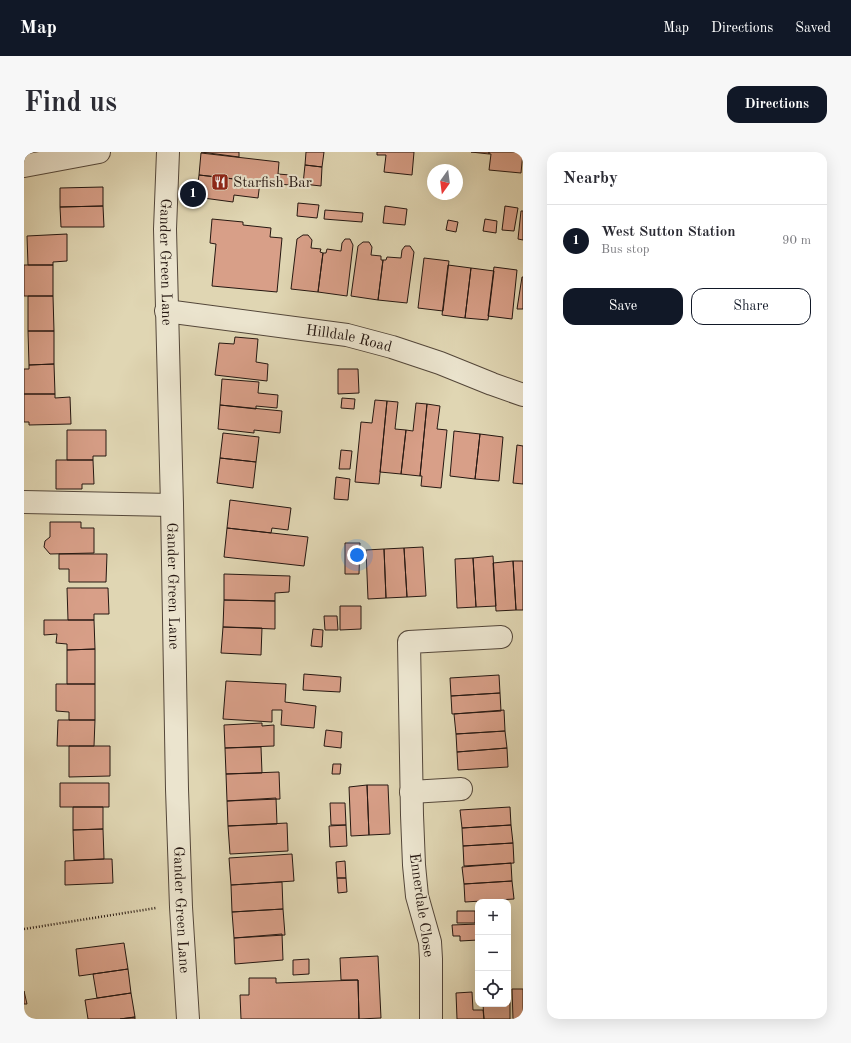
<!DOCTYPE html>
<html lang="en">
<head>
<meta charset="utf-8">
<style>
	body { margin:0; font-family:"Old Standard TT",serif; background:#f7f7f7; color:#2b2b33 }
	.controls { position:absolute; right:12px; bottom:12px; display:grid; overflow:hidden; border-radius:8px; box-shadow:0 4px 16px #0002 }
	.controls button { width:36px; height:36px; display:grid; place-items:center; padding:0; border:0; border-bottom:1px solid #e1e1e2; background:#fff; color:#2b2b33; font:20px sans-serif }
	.compass { position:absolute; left:403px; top:12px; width:36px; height:36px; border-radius:50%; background:#fff; box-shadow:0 4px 16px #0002; rotate:194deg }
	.you { position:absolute; left:333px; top:403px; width:14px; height:14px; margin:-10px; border:3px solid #fff; border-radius:50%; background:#1a73e8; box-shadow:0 0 0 6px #1a73e833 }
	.badge { display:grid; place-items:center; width:26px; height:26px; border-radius:50%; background:#111827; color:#fff; font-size:13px; font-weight:700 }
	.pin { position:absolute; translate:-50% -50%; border:2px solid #fff; box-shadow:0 1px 4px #0006 }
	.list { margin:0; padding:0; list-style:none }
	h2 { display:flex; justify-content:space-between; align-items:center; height:52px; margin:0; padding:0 16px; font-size:17px }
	h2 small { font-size:13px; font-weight:400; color:#7c7c81 }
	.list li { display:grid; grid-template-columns:26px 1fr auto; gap:12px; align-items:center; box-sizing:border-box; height:72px; padding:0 16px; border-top:1px solid #e1e1e2 }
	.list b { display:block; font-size:15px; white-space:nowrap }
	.list p { margin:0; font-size:13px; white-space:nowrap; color:#7c7c81 }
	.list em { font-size:13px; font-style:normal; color:#7c7c81 }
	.actions { display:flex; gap:8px; padding:12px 16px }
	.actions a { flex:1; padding:9px 0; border:1px solid #111827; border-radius:12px; text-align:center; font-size:14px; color:#111827 }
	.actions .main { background:#111827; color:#fff }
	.icon { flex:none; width:22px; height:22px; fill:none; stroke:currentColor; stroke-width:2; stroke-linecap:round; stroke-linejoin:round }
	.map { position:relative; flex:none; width:499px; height:867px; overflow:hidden; border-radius:12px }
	header { display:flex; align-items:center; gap:24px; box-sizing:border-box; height:56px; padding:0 20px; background:#111827; color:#fff }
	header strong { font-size:19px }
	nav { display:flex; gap:22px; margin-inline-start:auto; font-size:14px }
	.intro { display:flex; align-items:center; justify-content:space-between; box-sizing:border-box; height:96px; padding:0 24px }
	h1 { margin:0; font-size:28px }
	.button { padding:10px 18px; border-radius:12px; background:#111827; color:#fff; font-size:14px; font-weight:700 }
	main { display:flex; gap:24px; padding:0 24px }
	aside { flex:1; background:#fff; border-radius:12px; box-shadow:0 4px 16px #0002 }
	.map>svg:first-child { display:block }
</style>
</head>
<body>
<header>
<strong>Map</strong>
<nav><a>Map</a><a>Directions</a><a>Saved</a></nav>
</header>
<div class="intro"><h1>Find us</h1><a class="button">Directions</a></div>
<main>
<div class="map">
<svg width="499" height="867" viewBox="0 0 499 867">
	<rect width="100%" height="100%" fill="#e0d6b3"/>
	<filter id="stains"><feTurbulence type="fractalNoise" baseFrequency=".005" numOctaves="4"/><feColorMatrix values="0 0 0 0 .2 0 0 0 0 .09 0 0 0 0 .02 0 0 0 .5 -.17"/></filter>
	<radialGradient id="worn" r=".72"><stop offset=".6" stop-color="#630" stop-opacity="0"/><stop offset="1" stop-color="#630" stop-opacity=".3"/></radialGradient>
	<path fill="#d89f88" stroke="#251711" d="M 177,0 L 215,0 L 215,5 Z
		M 282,0 L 300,0 L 298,15 L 281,13 Z
		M 353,0 L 390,0 L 388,23 L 360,20 L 362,3 L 353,3 Z
		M 447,0 L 465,0 L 465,2 Z
		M 465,0 L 499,0 L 497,21 L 465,18 L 467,2 L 465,2 Z
		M 177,1 L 255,10 L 254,22 L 266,23 L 265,33 L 175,23 Z
		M 281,13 L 298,15 L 297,34 L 279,32 Z
		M 175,23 L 236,30 L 234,46 L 210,43 L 209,50 L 172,45 Z
		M 79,35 L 79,54 L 36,55 L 36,36 Z
		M 274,51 L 295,53 L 293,66 L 273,64 Z
		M 79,54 L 80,75 L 37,75 L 36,55 Z
		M 361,54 L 383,57 L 381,73 L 359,71 Z
		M 481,54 L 494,56 L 490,79 L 478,78 Z
		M 301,58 L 339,61 L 338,70 L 300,67 Z
		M 497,59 L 499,59 L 499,88 L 494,87 Z
		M 188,67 L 219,70 L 219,73 L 247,76 L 246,85 L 258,86 L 253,140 L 188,134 L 192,92 L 186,91 Z
		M 461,67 L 473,69 L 472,81 L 459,79 Z
		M 424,68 L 434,70 L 432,80 L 422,78 Z
		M 43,82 L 43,109 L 29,110 L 29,113 L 4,113 L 3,84 Z
		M 279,83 L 284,83 L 288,88 L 287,96 L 297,97 L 296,100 L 299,101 L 294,140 L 267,137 L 273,87 Z
		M 321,87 L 326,87 L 329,93 L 323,144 L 294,140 L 299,101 L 302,101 L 303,97 L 317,99 L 318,91 Z
		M 339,90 L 345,90 L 348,95 L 347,103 L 357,104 L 357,108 L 359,108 L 354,148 L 327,144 L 334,94 Z
		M 381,94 L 386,94 L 390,100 L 383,151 L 354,148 L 359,108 L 362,108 L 363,105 L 377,106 L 378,98 Z
		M 400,106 L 425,109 L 419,159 L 394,156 Z
		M 0,113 L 29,113 L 29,144 L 0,144 Z
		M 424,113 L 447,116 L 441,166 L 418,163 Z
		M 470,115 L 493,118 L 488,167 L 464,164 Z
		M 447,116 L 470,119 L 464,168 L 441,166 Z
		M 498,125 L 499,125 L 499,157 L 493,157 Z
		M 4,144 L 29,144 L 30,179 L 4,179 Z
		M 4,179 L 30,179 L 30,212 L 5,213 Z
		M 211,185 L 234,187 L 232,210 L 244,212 L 243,229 L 191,223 L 195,191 L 210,192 Z
		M 30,212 L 31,242 L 0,242 L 0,217 L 5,217 L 5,213 Z
		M 314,217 L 334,217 L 335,241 L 314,242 Z
		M 198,227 L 235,230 L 234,241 L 254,243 L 253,256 L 232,254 L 232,257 L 196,253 Z
		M 0,242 L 31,242 L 31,246 L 46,245 L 47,272 L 5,273 L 5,270 L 0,270 Z
		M 318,246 L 331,247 L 330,257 L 317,256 Z
		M 351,248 L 363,249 L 355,332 L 331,330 L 337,270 L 348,271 Z
		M 363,249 L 374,250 L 371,277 L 382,278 L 377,322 L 356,320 Z
		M 392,251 L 403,252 L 396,324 L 377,322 L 382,278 L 389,279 Z
		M 403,252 L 416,254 L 413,277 L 423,278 L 417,336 L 397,334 L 398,324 L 396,324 Z
		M 196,253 L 258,259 L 256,281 L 230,278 L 230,281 L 194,277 Z
		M 43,278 L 82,278 L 82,304 L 69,304 L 69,308 L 43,308 Z
		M 430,279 L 456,282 L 451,327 L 426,324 Z
		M 199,281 L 235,285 L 232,310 L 196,306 Z
		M 456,282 L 479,285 L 475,329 L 451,327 Z
		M 493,293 L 499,294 L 499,332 L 489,331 Z
		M 317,298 L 328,299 L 326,317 L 315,317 Z
		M 196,306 L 232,310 L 229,336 L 193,331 Z
		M 32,308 L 69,308 L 70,332 L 58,332 L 58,337 L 32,337 Z
		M 312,325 L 326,327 L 324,348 L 310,347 Z
		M 206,348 L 267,356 L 264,378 L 248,376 L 247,381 L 203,376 Z
		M 26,370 L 57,370 L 57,376 L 70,376 L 70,401 L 26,402 L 20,395 L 21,389 L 26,385 Z
		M 203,376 L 284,385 L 280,414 L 200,405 Z
		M 321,391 L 336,391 L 335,422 L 321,422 Z
		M 399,395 L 402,444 L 383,445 L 380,396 Z
		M 380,396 L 383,445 L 362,446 L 360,397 Z
		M 360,397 L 362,446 L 344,447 L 342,398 Z
		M 35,402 L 83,402 L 82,430 L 45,430 L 45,417 L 35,417 Z
		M 469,404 L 472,454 L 452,455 L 449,406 Z
		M 449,406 L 452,455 L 433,456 L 431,407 Z
		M 489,409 L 499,409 L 499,458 L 492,458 Z
		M 489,409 L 492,458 L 472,459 L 469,411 Z
		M 200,422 L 266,424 L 265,440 L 251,441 L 251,449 L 200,448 Z
		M 43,436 L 84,436 L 85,462 L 70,462 L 70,468 L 44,468 Z
		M 200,448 L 251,449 L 251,477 L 199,475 Z
		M 316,454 L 337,454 L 337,477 L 316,478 Z
		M 300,464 L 313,464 L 314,478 L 301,478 Z
		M 20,468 L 70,468 L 71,497 L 43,498 L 43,492 L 32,491 L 33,482 L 20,483 Z
		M 199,475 L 238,476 L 237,503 L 197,501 Z
		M 289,477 L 299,478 L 298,495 L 287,494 Z
		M 71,497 L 71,532 L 43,532 L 43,498 Z
		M 280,522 L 317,525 L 316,540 L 279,538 Z
		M 475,523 L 476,541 L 427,544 L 426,526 Z
		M 202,529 L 262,532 L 261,550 L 292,554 L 290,576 L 257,573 L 258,558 L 248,558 L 248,570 L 199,567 Z
		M 32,532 L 71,532 L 71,568 L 45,568 L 45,560 L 32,559 Z
		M 476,541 L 477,559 L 428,562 L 427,544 Z
		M 480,558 L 481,579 L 432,582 L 430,562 Z
		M 34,568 L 71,568 L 70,594 L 33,594 Z
		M 238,571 L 238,574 L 250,573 L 250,594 L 201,596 L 200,573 Z
		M 302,578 L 318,580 L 317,596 L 300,594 Z
		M 481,579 L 483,596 L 433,600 L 432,582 Z
		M 45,594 L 86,594 L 86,624 L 45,625 Z
		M 237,595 L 238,621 L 202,622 L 201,596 Z
		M 483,596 L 484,615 L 434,618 L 433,600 Z
		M 309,612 L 317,612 L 316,622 L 308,622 Z
		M 255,620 L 256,647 L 203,649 L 202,622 Z
		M 36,631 L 85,631 L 85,655 L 36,655 Z
		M 343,633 L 364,633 L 366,682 L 345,683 Z
		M 343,633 L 345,683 L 327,684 L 325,635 Z
		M 252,646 L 253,672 L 204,674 L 203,649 Z
		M 306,651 L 321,651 L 322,673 L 307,673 Z
		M 49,655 L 79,655 L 79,677 L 49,678 Z
		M 486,655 L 487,673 L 438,676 L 436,658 Z
		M 263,671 L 264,699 L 206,702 L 204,674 Z
		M 322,673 L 323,694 L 306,695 L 305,674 Z
		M 487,673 L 489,691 L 439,694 L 438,676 Z
		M 79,677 L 80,707 L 50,708 L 49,678 Z
		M 489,691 L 490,711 L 440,714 L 439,694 Z
		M 268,702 L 270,729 L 207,733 L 205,706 Z
		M 80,707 L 88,707 L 89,731 L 41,733 L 41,709 Z
		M 321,709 L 322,726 L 313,726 L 312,710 Z
		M 487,711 L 488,729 L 440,732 L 438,715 Z
		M 313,726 L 322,726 L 323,740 L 314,741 Z
		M 488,729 L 490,747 L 441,750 L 440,732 Z
		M 258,730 L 259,757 L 208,760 L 207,733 Z
		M 259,757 L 261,783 L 210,786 L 208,760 Z
		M 433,759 L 451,759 L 451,771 L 433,771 Z
		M 454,772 L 454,788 L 436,789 L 436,784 L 429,784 L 428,773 Z
		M 258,782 L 259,808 L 211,812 L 210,786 Z
		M 100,791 L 104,817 L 55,824 L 52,797 Z
		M 354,804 L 357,866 L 335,867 L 334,828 L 317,828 L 316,806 Z
		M 285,807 L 285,822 L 269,823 L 269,808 Z
		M 104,817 L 107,841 L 73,846 L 69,822 Z
		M 225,826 L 252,826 L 252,831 L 334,828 L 335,867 L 217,867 L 216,843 L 225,843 Z
		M 488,837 L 499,837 L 499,867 L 489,867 Z
		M 0,839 L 3,852 L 0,852 Z
		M 484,839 L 486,839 L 486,867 L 460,867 L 459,852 L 484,852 Z
		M 448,840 L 449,858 L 459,858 L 460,867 L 433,867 L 432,841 Z
		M 107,841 L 111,865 L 96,867 L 64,867 L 61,848 Z
		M 111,865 L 111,867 L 96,867 Z"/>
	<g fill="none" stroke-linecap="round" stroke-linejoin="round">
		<defs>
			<g id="minor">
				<path id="s1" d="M 144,0 L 141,77 L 148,353 L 153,637 L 157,755 L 164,867"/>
				<path d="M 0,14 L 75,0"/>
				<path id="s2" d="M 142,159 L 323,183 L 368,195 L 416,211 L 468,232 L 499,243"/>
				<path d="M 0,350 L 148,353"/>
				<path d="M 387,640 L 437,637"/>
				<path d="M 407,867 L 407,807 L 406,790 L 393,744 L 390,713 L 388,663 L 385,490 L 477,485"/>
			</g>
		</defs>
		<use href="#minor" stroke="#54473a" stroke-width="24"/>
		<path stroke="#251711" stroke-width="2.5" stroke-dasharray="1 2" stroke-linecap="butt" d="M 0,777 L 132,756"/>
		<use href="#minor" stroke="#ebe4ce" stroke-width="22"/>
	</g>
	<defs>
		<symbol id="restaurant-square" viewBox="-11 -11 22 22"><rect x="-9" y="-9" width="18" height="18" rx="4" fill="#8f2418" stroke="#ebe4ce"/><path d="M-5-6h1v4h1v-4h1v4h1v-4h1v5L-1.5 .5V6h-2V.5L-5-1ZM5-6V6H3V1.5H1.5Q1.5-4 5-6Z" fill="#fff"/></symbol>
	</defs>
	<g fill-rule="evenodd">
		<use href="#restaurant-square" x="186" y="20" width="20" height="20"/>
	</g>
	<g text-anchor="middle" stroke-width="4" stroke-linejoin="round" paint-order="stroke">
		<g font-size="15" fill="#251711" stroke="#ebe4ce" text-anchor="start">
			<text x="209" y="35">Starfish Bar</text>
		</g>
		<g font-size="15" fill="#251711" stroke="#ebe4ce">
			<text dy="5" stroke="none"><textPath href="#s1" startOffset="110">Gander Green Lane</textPath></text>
			<text dy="5" stroke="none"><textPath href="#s2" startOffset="185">Hilldale Road</textPath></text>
			<text dy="5" stroke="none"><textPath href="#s1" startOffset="434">Gander Green Lane</textPath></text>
			<text transform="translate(398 753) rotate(82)" y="5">Ennerdale Close</text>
			<text dy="5" stroke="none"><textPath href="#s1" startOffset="758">Gander Green Lane</textPath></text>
		</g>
	</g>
	<rect width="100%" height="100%" filter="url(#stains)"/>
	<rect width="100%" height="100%" fill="url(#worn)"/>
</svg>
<div class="controls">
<button>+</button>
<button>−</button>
<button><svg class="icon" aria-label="locate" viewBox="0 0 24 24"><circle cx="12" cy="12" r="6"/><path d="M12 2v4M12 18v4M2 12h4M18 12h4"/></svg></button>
</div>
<svg class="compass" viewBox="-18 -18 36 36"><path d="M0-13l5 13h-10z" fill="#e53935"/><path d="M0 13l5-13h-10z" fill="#7c7c81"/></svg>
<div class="you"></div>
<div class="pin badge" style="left:169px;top:42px">1</div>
</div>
<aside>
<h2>Nearby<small></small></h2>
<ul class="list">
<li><span class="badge">1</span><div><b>West Sutton Station</b><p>Bus stop</p></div><em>90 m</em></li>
</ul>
<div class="actions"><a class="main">Save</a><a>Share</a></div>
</aside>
</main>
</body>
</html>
